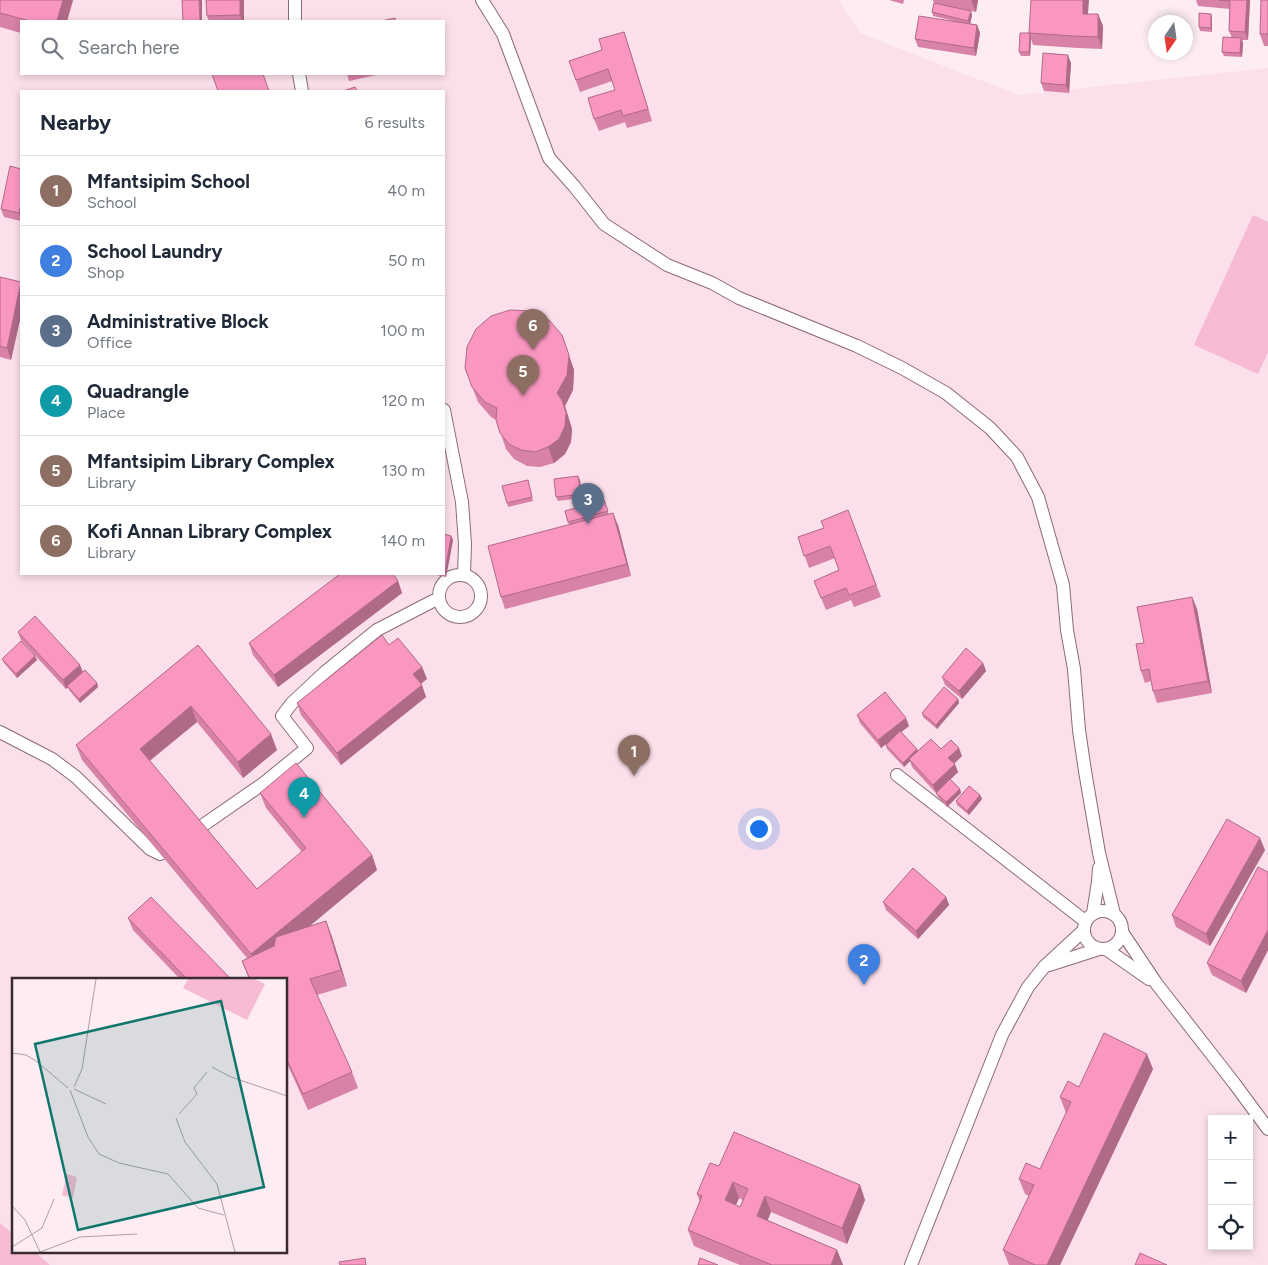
<!DOCTYPE html>
<meta charset="utf-8">
<style>
body{margin:0;font-family:Figtree,sans-serif;background:#f2f2f3;color:#1f2937}
.controls{position:absolute;right:15px;bottom:15px;display:grid;overflow:hidden;border-radius:0px;box-shadow:0 2px 8px #0003}
.controls button{width:45px;height:45px;display:grid;place-items:center;padding:0;border:0;border-bottom:1px solid #e0e1e3;background:#fff;color:#1f2937;font:25px sans-serif}
.compass{position:absolute;left:1148px;top:15px;width:45px;height:45px;border-radius:50%;background:#fff;box-shadow:0 2px 8px #0003;rotate:193deg}
.you{position:absolute;left:758px;top:828px;width:18px;height:18px;margin:-12px;border:4px solid #fff;border-radius:50%;background:#1a73e8;box-shadow:0 0 0 8px #1a73e833}
.badge{display:grid;place-items:center;width:32px;height:32px;border-radius:50%;background:#3f8490;color:#fff;font-size:16px;font-weight:700}
.pin{position:absolute;translate:-50% -41px;filter:drop-shadow(0 1px 2px #0008)}
.pin::after{content:'';position:absolute;top:26px;width:18px;height:15px;background:inherit;clip-path:polygon(0 0,100% 0,50% 100%)}
.list{margin:0;padding:0;list-style:none}
h2{display:flex;justify-content:space-between;align-items:center;height:65px;margin:0;padding:0 20px;font-size:21px}
h2 small{font-size:16px;font-weight:400;color:#747a83}
.list li{display:grid;grid-template-columns:32px 1fr auto;gap:15px;align-items:center;box-sizing:border-box;height:70px;padding:0 20px;border-top:1px solid #e0e1e3}
.list b{display:block;font-size:19px;white-space:nowrap}
.list p{margin:0;font-size:16px;white-space:nowrap;color:#747a83}
.list em{font-size:16px;font-style:normal;color:#747a83}
.icon{flex:none;width:28px;height:28px;fill:none;stroke:currentColor;stroke-width:2;stroke-linecap:round;stroke-linejoin:round}
.map{position:relative;flex:none;width:1268px;height:1265px;overflow:hidden}
.search{position:absolute;background:#fff;box-shadow:0 2px 8px #0003;left:20px;top:20px;width:425px;height:55px;display:flex;align-items:center;gap:12px;box-sizing:border-box;padding:0 18px;border-radius:0px;color:#747a83;font-size:19px}
.panel{position:absolute;background:#fff;box-shadow:0 2px 8px #0003;left:20px;top:90px;width:425px;height:485px;border-radius:0px}
.map>svg:first-child{display:block}
</style>
<div class="map">
<svg width="1268" height="1265" viewBox="0 0 1268 1265">
<rect width="100%" height="100%" fill="#fdedf3"/>
<!-- built -->
<path fill="#fbdfea" fill-rule="evenodd" d="M0,0H838L860,33L1018,95L1268,68V1265H0ZM21,21H444V74H21ZM21,91H444V574H21ZM14,979H286V1251H14ZM1212,1119H1249V1246H1212Z"/>
<!-- green -->
<g fill="#f6bbd2">
<polygon points="1253,215 1268,222 1268,352 1258,374 1194,345"/>
<polygon points="0,1223 14,1235 14,1251 34,1251 50,1265 0,1265"/>
</g>
<g fill="none" stroke-linecap="round" stroke-linejoin="round">
<!-- service casing -->
<g stroke="#8c6a77" stroke-width="14">
<g id="service">
<polyline points="295,0 295,21"/>
<polyline points="482,0 503,34 549,158 574,186 604,224 667,265 712,283 739,298 857,346 902,368 946,393 990,428 1017,457 1038,497 1063,585 1067,630 1074,669 1079,730 1085,771 1099,853 1114,914"/>
<polyline points="299,74 302,91"/>
<polyline points="444,410 462,502 465,544 464,574"/>
<circle cx="460" cy="596" r="21"/>
<polyline points="0,732 52,759 76,777 150,849 160,854"/>
<polyline points="897,775 1085,921"/>
<polyline points="199,828 264,783 307,748 282,716 292,703 324,673 377,630 433,601 439,600"/>
<circle cx="1103" cy="930" r="19"/>
<polyline points="1093,913 1098,882 1099,868"/>
<polyline points="1122,932 1156,983 1234,1083 1268,1129"/>
<polyline points="1106,949 1149,979"/>
<polyline points="1049,965 1099,949"/>
<polyline points="911,1265 1002,1035 1028,987 1044,967 1083,931"/>
</g>
</g>
<!-- service -->
<use href="#service" stroke="#fff" stroke-width="12"/>
</g>
<!-- wall -->
<g fill="#d782a6" fill-rule="evenodd">
<polygon points="0,0 73,0 67,21 21,21 21,33 0,27"/>
<polygon points="206,0 244,0 244,21 209,21 207,16"/>
<polygon points="889,0 904,0 903,4"/>
<polygon points="933,0 978,0 976,12 962,9 972,15 970,24 977,25 980,33 976,56 918,47 915,39 954,21 933,16 932,12 934,3"/>
<polygon points="1196,0 1250,0 1248,40 1242,40 1243,43 1242,57 1224,56 1222,52 1232,38 1229,31 1230,9 1198,6"/>
<polygon points="1268,0 1268,46 1264,46 1260,34"/>
<polygon points="1088,14 1098,14 1103,26 1102,49 1078,48 1033,45 1031,39 1030,56 1021,56 1019,52 1029,33"/>
<polygon points="1211,14 1212,18 1212,32 1200,31 1199,27"/>
<polygon points="624,32 652,121 627,128 625,122 599,131 594,119 615,90 612,81 580,92 569,61 602,50"/>
<polygon points="1071,63 1069,93 1044,91 1041,83"/>
<polygon points="347,74 381,74 349,81"/>
<polygon points="21,169 21,221 4,217 1,209"/>
<polygon points="0,277 21,282 21,315 11,360 0,357"/>
<polygon points="562,335 574,370 573,390 565,406 572,429 571,442 565,454 554,463 540,467 527,466 514,459 506,449 496,420 491,417 478,402 465,368"/>
<polygon points="528,480 533,501 508,507 507,503"/>
<polygon points="580,480 582,498 558,501 556,497"/>
<polygon points="604,500 609,515 618,525 631,576 505,609 501,597 569,525 565,511"/>
<polygon points="848,510 881,597 854,607 851,600 826,610 814,581 839,570 835,558 809,568 798,537 824,528"/>
<polygon points="444,534 451,536 453,540 446,577 436,575 435,574 444,574"/>
<polygon points="398,581 402,593 278,687 253,655 249,643"/>
<polygon points="1192,597 1197,609 1212,693 1157,703 1153,691 1151,681 1145,683 1141,671 1144,643"/>
<polygon points="18,632 80,665 83,672 97,683 98,687 80,703 69,690 68,687 66,689 21,640"/>
<polygon points="198,645 277,750 243,778 197,722 150,761 257,889 302,852 266,808 260,793 372,855 377,870 309,926 326,921 332,937 347,986 317,995 352,1072 358,1088 308,1110 286,1061 286,979 249,979 242,961 247,958 82,760 76,745"/>
<polygon points="389,645 422,667 427,679 421,684 426,697 341,765 301,715 297,703"/>
<polygon points="35,656 37,660 17,678 4,663 2,659"/>
<polygon points="983,663 986,671 962,699 945,685 942,677"/>
<polygon points="958,699 959,703 937,729 923,717 922,713"/>
<polygon points="857,715 909,726 901,732 917,749 918,751 941,749 962,756 954,764 958,772 950,780 960,789 961,793 947,807 938,797 936,793 942,787 936,793 912,767 910,761 904,767 887,749 886,745 889,742 881,748 860,723"/>
<polygon points="980,795 982,799 969,815 957,805 956,801"/>
<polygon points="1265,850 1210,946 1176,927 1172,915"/>
<polygon points="1268,872 1268,950 1246,993 1212,975 1207,963"/>
<polygon points="946,897 949,905 918,939 886,910 883,902"/>
<polygon points="128,918 231,979 180,979 133,930"/>
<polygon points="1153,1069 1060,1265 1009,1265 1003,1250 1029,1196 1025,1194 1019,1179 1040,1169 1066,1113 1060,1097 1079,1087"/>
<path d="M719,1166L860,1185L865,1200L847,1244L771,1212L767,1220L837,1250L843,1265H740L694,1246L688,1230L700,1202L697,1194ZM739,1198L743,1200L740,1207L736,1205Z"/>
</g>
<!-- shaded-wall -->
<g fill="#af6a87">
<polygon points="63,0 73,0 67,21 57,21"/>
<polygon points="199,0 202,0 202,21 200,21"/>
<polygon points="240,0 244,0 244,21 242,21 240,15"/>
<polygon points="971,0 978,0 976,12"/>
<polygon points="1083,0 1089,0 1087,26 1083,14"/>
<polygon points="1247,0 1250,0 1248,40 1245,32"/>
<polygon points="971,11 972,15 970,25 968,21"/>
<polygon points="1098,14 1103,26 1102,49 1098,37"/>
<polygon points="1211,14 1212,18 1212,32 1211,28"/>
<polygon points="977,25 980,33 976,56 974,48"/>
<polygon points="624,32 628,44 652,121 648,109"/>
<polygon points="1030,35 1031,39 1030,56 1029,52"/>
<polygon points="1241,38 1243,43 1242,57 1240,53"/>
<polygon points="1068,55 1071,63 1069,93 1066,85"/>
<polygon points="21,204 21,218 19,213"/>
<polygon points="21,283 21,315 11,360 7,348"/>
<polygon points="562,335 574,370 573,390 565,406 572,429 571,442 565,454 554,463 548,447 557,393"/>
<polygon points="578,476 580,480 582,498 581,494"/>
<polygon points="613,513 618,525 631,576 627,564"/>
<polygon points="451,536 453,540 446,577 445,573"/>
<polygon points="398,581 402,593 278,687 274,675"/>
<polygon points="1192,597 1197,609 1212,693 1208,681"/>
<polygon points="35,656 37,660 17,678 16,674"/>
<polygon points="983,663 986,671 962,699 959,691"/>
<polygon points="80,665 83,673 66,689 63,680"/>
<polygon points="422,667 427,679 417,686 413,674"/>
<polygon points="97,683 98,687 80,703 79,699"/>
<polygon points="422,685 426,697 341,765 337,753"/>
<polygon points="958,699 959,703 937,729 936,725"/>
<polygon points="191,706 197,722 145,764 140,749"/>
<polygon points="906,718 909,726 881,748 878,740"/>
<polygon points="271,734 277,750 243,778 238,762"/>
<polygon points="959,748 962,756 951,766 948,758"/>
<polygon points="917,749 919,753 909,759 910,761 904,767 903,763"/>
<polygon points="955,764 958,772 936,793 933,785"/>
<polygon points="960,789 961,793 947,807 946,802"/>
<polygon points="980,795 982,799 969,815 967,811"/>
<polygon points="1260,838 1265,850 1210,946 1206,934"/>
<polygon points="372,855 377,870 257,970 251,954"/>
<polygon points="946,897 949,905 918,939 916,931"/>
<polygon points="326,921 332,937 347,986 341,970"/>
<polygon points="1268,930 1268,950 1246,993 1241,981"/>
<polygon points="1147,1054 1153,1069 1060,1265 1047,1265"/>
<polygon points="733,1182 739,1198 731,1216 725,1200"/>
<polygon points="860,1185 865,1200 847,1244 842,1228"/>
<polygon points="765,1196 771,1212 763,1232 757,1216"/>
<polygon points="837,1250 843,1265 831,1265"/>
</g>
<!-- building -->
<g fill="#fa97c1" stroke="#af6a87" fill-rule="evenodd">
<polygon points="0,0 63,0 57,21 30,21 0,13"/>
<polygon points="182,0 199,0 200,21 183,21"/>
<polygon points="206,0 240,0 240,15 207,16"/>
<polygon points="1031,0 1083,0 1083,14 1098,14 1098,37 1073,36 1029,33"/>
<polygon points="1219,0 1247,0 1245,32 1229,31 1230,1"/>
<polygon points="1261,0 1268,0 1268,34 1260,34"/>
<polygon points="934,3 971,11 968,21 932,12"/>
<polygon points="1199,13 1211,14 1211,28 1199,27"/>
<polygon points="919,16 977,25 974,48 915,39"/>
<polygon points="395,18 396,21 381,21"/>
<polygon points="624,32 648,109 623,116 621,110 594,119 588,98 615,90 608,69 576,80 569,61 602,50 599,39"/>
<polygon points="1020,33 1029,33 1030,35 1029,52 1019,52"/>
<polygon points="1223,37 1241,38 1240,53 1222,52"/>
<polygon points="1043,53 1068,55 1066,85 1041,83"/>
<polygon points="212,74 263,74 269,91 218,91"/>
<polygon points="355,87 357,91 343,91"/>
<polygon points="10,166 21,169 21,204 19,213 1,209"/>
<polygon points="0,277 21,282 7,348 0,346"/>
<polygon points="510,310 531,311 549,320 562,335 569,355 567,375 557,393 562,400 566,413 565,426 559,439 548,447 535,452 521,450 509,444 500,433 496,420 497,408 485,402 472,387 465,368 467,347 476,329 491,316"/>
<polygon points="578,476 581,494 556,497 554,479"/>
<polygon points="528,480 532,497 507,503 502,486"/>
<polygon points="604,500 608,511 568,522 565,511"/>
<polygon points="848,510 876,585 849,595 846,588 821,598 814,581 839,570 830,546 804,556 798,537 824,528 821,521"/>
<polygon points="613,513 627,564 501,597 488,546"/>
<polygon points="444,534 451,536 445,573 444,573"/>
<polygon points="340,574 393,574 398,581 274,675 249,643"/>
<polygon points="1192,597 1208,681 1153,691 1149,669 1141,671 1136,644 1144,643 1137,607"/>
<polygon points="35,616 80,665 63,680 18,632"/>
<polygon points="382,635 389,645 398,638 422,667 413,674 422,685 337,753 297,703"/>
<polygon points="21,641 35,656 16,674 2,659"/>
<polygon points="198,645 271,734 238,762 191,706 140,749 257,889 306,848 260,793 296,763 372,855 251,954 76,745"/>
<polygon points="966,648 983,663 959,691 942,677"/>
<polygon points="85,670 97,683 79,699 67,686"/>
<polygon points="944,687 958,699 936,725 922,713"/>
<polygon points="885,692 906,718 878,740 857,715"/>
<polygon points="900,731 917,749 903,763 886,745"/>
<polygon points="931,739 941,749 951,740 959,748 948,758 955,764 933,785 909,759"/>
<polygon points="950,779 960,789 946,802 936,793"/>
<polygon points="969,786 980,795 967,811 956,801"/>
<polygon points="1227,819 1260,838 1206,934 1172,915"/>
<polygon points="1258,867 1268,872 1268,930 1241,981 1207,963"/>
<polygon points="913,868 946,897 916,931 883,902"/>
<polygon points="151,897 231,979 187,979 128,918"/>
<polygon points="326,921 341,970 310,979 352,1072 303,1094 286,1058 286,979 250,979 242,961 274,946 276,937"/>
<polygon points="1104,1033 1147,1054 1047,1265 1035,1265 1003,1250 1034,1185 1019,1179 1026,1163 1040,1169 1071,1102 1060,1097 1068,1081 1079,1087"/>
<path d="M734,1132L860,1185L842,1228L765,1196L757,1216L837,1250L831,1265H772L688,1230L702,1196L697,1194L710,1163L719,1166ZM733,1182L748,1189L740,1207L725,1200Z"/>
<polygon points="1140,1253 1167,1265 1135,1265"/>
<polygon points="365,1258 366,1265 340,1265 339,1262"/>
<polygon points="700,1258 718,1265 698,1265"/>
</g>
<!-- overview -->
<g transform="translate(12 978)">
<rect width="275" height="275" fill="#fdedf3"/>
<path d="M176,1H243L253,6L235,42L171,10ZM55,196L65,199L61,220L50,217Z" fill="#f6bbd2"/>
<path fill="none" stroke="#af9fa5" stroke-width="1" d="M0,75L14,77L24,83L56,110M200,89L219,99L275,118M62,109L70,91L84,1M62,111L94,126M58,112L76,159L87,176L107,185L156,196L186,230L212,237M167,136L185,116L182,110L195,94M164,140L173,164L205,206L223,274M0,228L13,242L28,274M0,269L30,250L42,221M28,274L68,259L125,256"/>
<path fill="#0f766e" fill-opacity="0.15" stroke="#0f766e" stroke-width="2.5" d="M209,23L252,209L66,252L23,66Z"/>
<rect width="275" height="275" fill="none" stroke="#392b31" stroke-width="2.5"/>
</g>
</svg>
<div class="controls">
<button>+</button>
<button>−</button>
<button><svg class="icon" aria-label="locate" viewBox="0 0 24 24"><circle cx="12" cy="12" r="6"/><path d="M12 2v4M12 18v4M2 12h4M18 12h4"/></svg></button>
</div>
<svg class="compass" viewBox="-18 -18 36 36"><path d="M0-13l5 13h-10z" fill="#e53935"/><path d="M0 13l5-13h-10z" fill="#747a83"/></svg>
<div class="you"></div>
<div class="pin badge" style="left:634px;top:776px;background:#8d6e63">1</div>
<div class="pin badge" style="left:864px;top:985px;background:#3f7fe0">2</div>
<div class="pin badge" style="left:588px;top:524px;background:#5c6f8a">3</div>
<div class="pin badge" style="left:304px;top:818px;background:#0f9aa8">4</div>
<div class="pin badge" style="left:523px;top:396px;background:#8d6e63">5</div>
<div class="pin badge" style="left:533px;top:350px;background:#8d6e63">6</div>
<div class="search"><svg class="icon" aria-label="search" viewBox="0 0 24 24"><circle cx="10" cy="10" r="6"/><path d="M15 15l6 6"/></svg>Search here</div>
<section class="panel">
<h2>Nearby<small>6 results</small></h2>
<ul class="list">
<li><span class="badge" style="background:#8d6e63">1</span><div><b>Mfantsipim School</b><p>School</p></div><em>40 m</em></li>
<li><span class="badge" style="background:#3f7fe0">2</span><div><b>School Laundry</b><p>Shop</p></div><em>50 m</em></li>
<li><span class="badge" style="background:#5c6f8a">3</span><div><b>Administrative Block</b><p>Office</p></div><em>100 m</em></li>
<li><span class="badge" style="background:#0f9aa8">4</span><div><b>Quadrangle</b><p>Place</p></div><em>120 m</em></li>
<li><span class="badge" style="background:#8d6e63">5</span><div><b>Mfantsipim Library Complex</b><p>Library</p></div><em>130 m</em></li>
<li><span class="badge" style="background:#8d6e63">6</span><div><b>Kofi Annan Library Complex</b><p>Library</p></div><em>140 m</em></li>
</ul>
</section>
</div>
